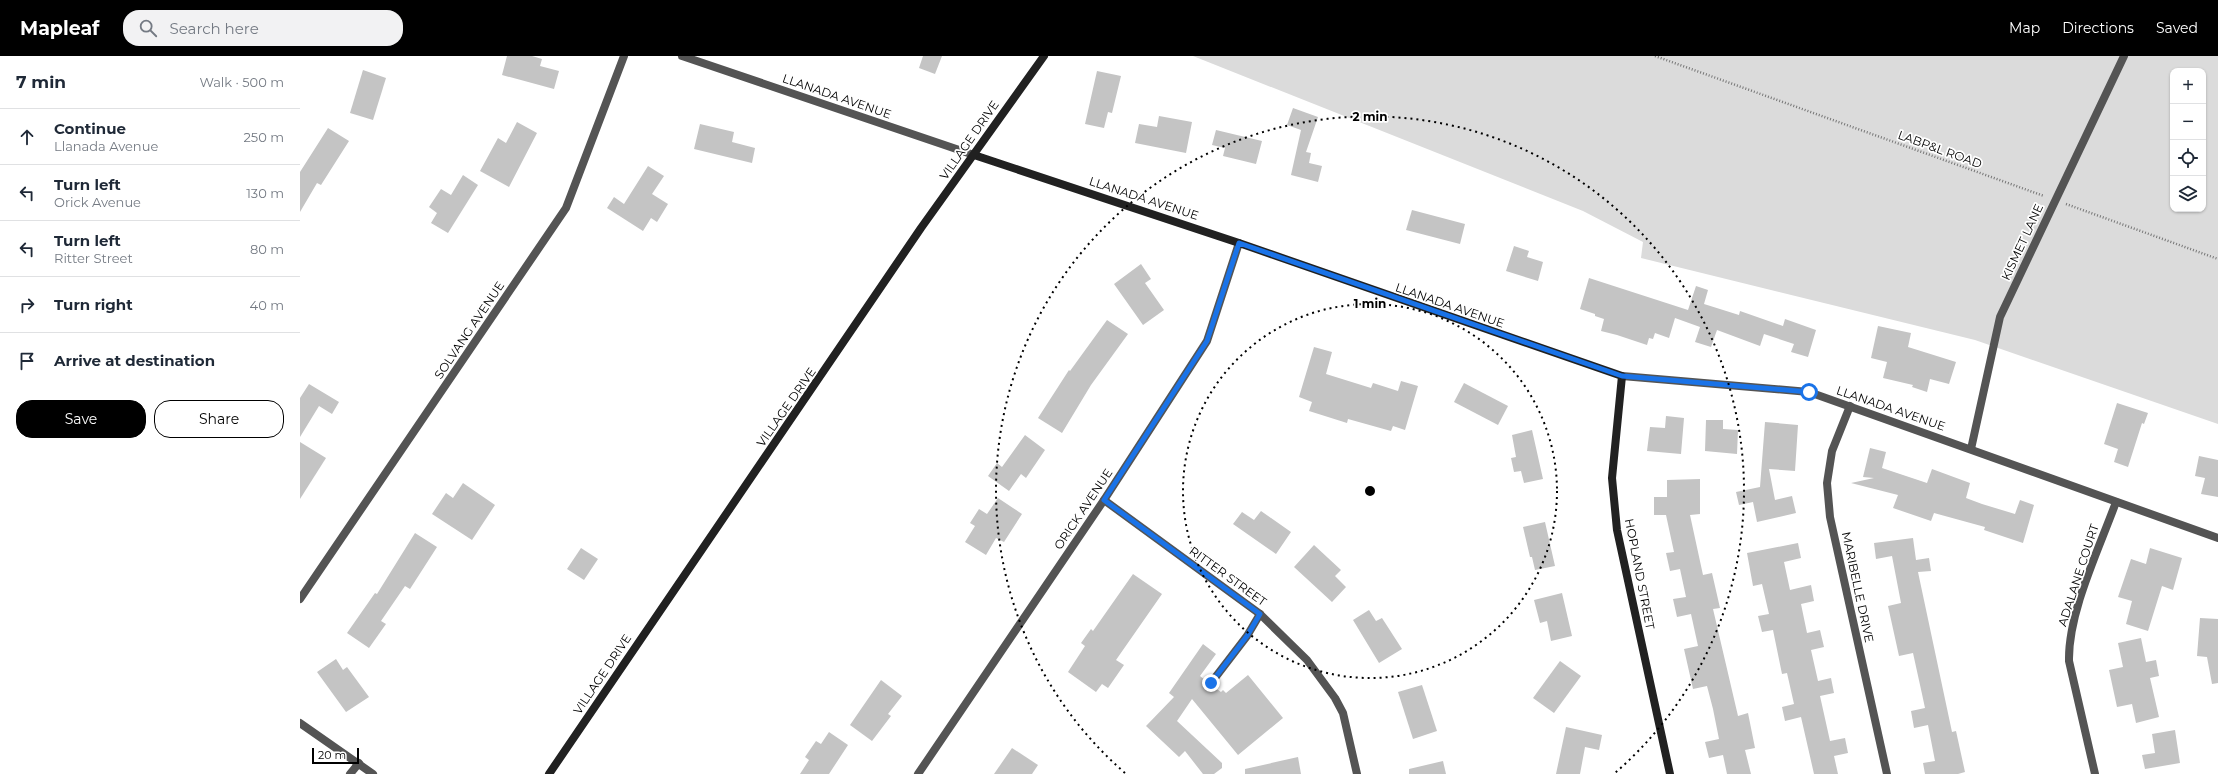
<!DOCTYPE html>
<meta charset="utf-8">
<style>
body{margin:0;font-family:Montserrat,sans-serif;background:#f2f2f3;color:#1f2937}
.controls{position:absolute;right:12px;top:12px;display:grid;overflow:hidden;border-radius:8px;box-shadow:0 1px 3px #0004}
.controls button{width:36px;height:36px;display:grid;place-items:center;padding:0;border:0;border-bottom:1px solid #e0e1e3;background:#fff;color:#1f2937;font:20px sans-serif}
.scale{position:absolute;left:12px;bottom:10px;width:47px;box-sizing:border-box;padding-left:4px;border:2px solid #000;border-top:0;font-size:11px;line-height:14px;white-space:nowrap;color:#000;-webkit-text-stroke:3px #fff;paint-order:stroke}
.stop{position:absolute;width:12px;height:12px;margin:-9px;border:3px solid #1a73e8;border-radius:50%;background:#fff}
.stop.end{background:#1a73e8;border-color:#fff;box-shadow:0 1px 4px #0008}
.list{margin:0;padding:0;list-style:none}
h2{display:flex;justify-content:space-between;align-items:center;height:52px;margin:0;padding:0 16px;font-size:17px}
h2 small{font-size:13px;font-weight:400;color:#747a83}
.list li{display:grid;grid-template-columns:26px 1fr auto;gap:12px;align-items:center;box-sizing:border-box;height:56px;padding:0 16px;border-top:1px solid #e0e1e3}
.list b{display:block;font-size:15px;white-space:nowrap}
.list p{margin:0;font-size:13px;white-space:nowrap;color:#747a83}
.list em{font-size:13px;font-style:normal;color:#747a83}
.actions{display:flex;gap:8px;padding:12px 16px}
.actions a{flex:1;padding:9px 0;border:1px solid #000;border-radius:16px;text-align:center;font-size:14px;color:#000}
.actions .main{background:#000;color:#fff}
.icon{flex:none;width:22px;height:22px;fill:none;stroke:currentColor;stroke-width:2;stroke-linecap:round;stroke-linejoin:round}
.map{position:relative;flex:none;width:1918px;height:718px;overflow:hidden}
header{display:flex;align-items:center;gap:24px;box-sizing:border-box;height:56px;padding:0 20px;background:#000;color:#fff}
header strong{font-size:19px}
nav{display:flex;gap:22px;margin-inline-start:auto;font-size:14px}
.search{width:280px;height:36px;background:#f2f2f3;display:flex;align-items:center;gap:10px;box-sizing:border-box;padding:0 14px;border-radius:16px;color:#747a83;font-size:15px}
main{display:flex}
aside{flex:1;background:#fff}
.map>svg:first-child{display:block}
</style>
<header>
<strong>Mapleaf</strong>
<div class="search"><svg class="icon" aria-label="search" viewBox="0 0 24 24"><circle cx="10" cy="10" r="6"/><path d="M15 15l6 6"/></svg>Search here</div>
<nav><a>Map</a><a>Directions</a><a>Saved</a></nav>
</header>
<main>
<aside>
<h2>7 min<small>Walk · 500 m</small></h2>
<ul class="list">
<li><svg class="icon" aria-label="ahead" viewBox="0 0 24 24"><path d="M12 20V5M6 11l6-6 6 6"/></svg><div><b>Continue</b><p>Llanada Avenue</p></div><em>250 m</em></li>
<li><svg class="icon" aria-label="left" viewBox="0 0 24 24"><path d="M17 20v-9H6M10 6l-5 5 5 5"/></svg><div><b>Turn left</b><p>Orick Avenue</p></div><em>130 m</em></li>
<li><svg class="icon" aria-label="left" viewBox="0 0 24 24"><path d="M17 20v-9H6M10 6l-5 5 5 5"/></svg><div><b>Turn left</b><p>Ritter Street</p></div><em>80 m</em></li>
<li><svg class="icon" aria-label="right" viewBox="0 0 24 24"><path d="M7 20v-9h11M14 6l5 5-5 5"/></svg><div><b>Turn right</b></div><em>40 m</em></li>
<li><svg class="icon" aria-label="arrive" viewBox="0 0 24 24"><path d="M6 21V4h12l-3 4 3 4H6"/></svg><div><b>Arrive at destination</b></div></li>
</ul>
<div class="actions"><a class="main">Save</a><a>Share</a></div>
</aside>
<div class="map">
<svg width="1918" height="718" viewBox="0 0 1918 718">
<rect width="100%" height="100%" fill="#fff"/>
<!-- green -->
<path fill="#dbdbdb" fill-rule="evenodd" d="M893,0H1918V368L1675,284L1341,202L1343,186L1283,155ZM1873,15H1903V153H1873Z"/>
<!-- building -->
<g fill="#c4c4c4">
<polygon points="207,0 232,0 242,3 240,10 259,15 254,33 202,19"/>
<polygon points="623,0 642,0 635,18 619,12"/>
<polygon points="63,14 86,22 73,64 50,57"/>
<polygon points="797,15 821,20 812,57 808,56 804,72 785,68"/>
<polygon points="993,52 1018,61 1006,96 1011,97 1009,107 1022,110 1018,126 991,119 1001,74 987,69"/>
<polygon points="859,60 892,66 886,97 835,87 839,68 857,71"/>
<polygon points="217,66 237,77 209,131 180,115 198,82 206,87"/>
<polygon points="400,68 434,76 432,86 455,92 452,107 394,93"/>
<polygon points="28,72 49,85 21,129 17,127 0,156 0,116"/>
<polygon points="916,74 962,85 956,108 923,100 925,92 912,89"/>
<polygon points="348,110 364,120 352,138 368,148 357,166 351,162 343,175 307,152 314,141 324,148"/>
<polygon points="163,119 178,129 148,177 131,167 137,157 129,151 141,133 151,139"/>
<polygon points="1112,154 1165,168 1160,188 1106,174"/>
<polygon points="1214,190 1229,195 1227,201 1243,206 1238,225 1206,215"/>
<polygon points="841,208 851,223 845,227 864,254 843,269 814,228"/>
<polygon points="1289,222 1388,254 1396,230 1408,234 1404,248 1439,259 1440,255 1483,270 1485,263 1516,274 1508,301 1491,296 1494,288 1464,278 1460,290 1417,274 1411,291 1395,286 1400,271 1375,262 1369,282 1355,277 1353,283 1349,282 1347,289 1317,279 1301,275 1304,263 1295,260 1295,258 1280,253"/>
<polygon points="807,264 828,278 791,329 762,377 738,362 769,314 770,315"/>
<polygon points="1578,270 1611,277 1608,291 1656,306 1649,328 1630,323 1627,336 1612,331 1613,329 1583,322 1587,306 1571,302"/>
<polygon points="1014,291 1032,296 1026,318 1071,332 1073,327 1098,335 1101,325 1118,330 1105,374 1093,370 1091,375 1048,363 1047,367 1009,355 1012,346 999,341"/>
<polygon points="1164,327 1208,350 1198,369 1154,346"/>
<polygon points="9,328 39,346 32,358 19,350 0,381 0,342"/>
<polygon points="1817,347 1848,357 1844,368 1842,367 1828,411 1814,406 1818,393 1804,388"/>
<polygon points="1366,360 1384,362 1381,398 1347,395 1350,371 1365,372"/>
<polygon points="1406,364 1423,364 1423,373 1438,374 1437,398 1405,395"/>
<polygon points="1465,366 1498,369 1495,415 1469,413 1475,444 1492,440 1496,457 1457,466 1453,446 1439,449 1436,436 1460,431"/>
<polygon points="1232,374 1243,423 1224,427 1221,415 1214,416 1211,402 1216,401 1212,379"/>
<polygon points="725,379 745,394 726,422 721,418 709,435 688,420 697,407 702,411"/>
<polygon points="0,386 26,402 0,443"/>
<polygon points="1570,392 1586,396 1582,412 1627,427 1632,413 1670,427 1666,442 1682,448 1715,458 1720,444 1734,449 1723,487 1684,474 1685,471 1634,457 1631,465 1593,452 1598,439 1551,427 1574,422 1563,421"/>
<polygon points="1899,400 1918,404 1918,441 1901,438 1905,422 1895,420"/>
<polygon points="1400,423 1400,458 1390,459 1403,519 1412,517 1420,552 1413,553 1438,660 1448,657 1455,692 1445,694 1451,718 1427,718 1423,699 1409,702 1405,686 1419,683 1413,653 1407,630 1393,633 1384,593 1398,590 1391,558 1377,561 1373,543 1386,541 1380,513 1370,515 1366,497 1374,496 1366,459 1354,459 1354,441 1367,441 1367,424"/>
<polygon points="163,427 195,449 172,484 132,458 146,437 153,442"/>
<polygon points="698,442 722,458 704,486 696,482 686,499 665,486 675,470 670,467 679,453 687,458"/>
<polygon points="961,455 991,476 976,498 933,468 942,456 954,464"/>
<polygon points="1245,466 1255,510 1235,514 1232,501 1230,501 1223,471"/>
<polygon points="115,477 137,491 110,533 105,530 81,565 86,568 69,592 47,577 75,537 77,538"/>
<polygon points="1613,482 1616,504 1629,502 1631,515 1618,516 1652,676 1656,675 1665,716 1658,718 1625,718 1623,707 1635,705 1628,669 1614,672 1611,655 1625,652 1622,638 1613,597 1599,600 1588,550 1601,547 1592,500 1576,503 1574,487"/>
<polygon points="1498,487 1501,502 1484,506 1490,534 1511,529 1514,545 1501,548 1507,577 1520,574 1524,591 1511,594 1518,625 1531,622 1534,637 1520,640 1530,685 1545,682 1548,697 1534,700 1538,718 1514,718 1501,661 1485,665 1482,651 1494,648 1487,617 1482,618 1473,574 1462,576 1458,560 1469,558 1462,528 1453,530 1447,497"/>
<polygon points="1014,489 1041,514 1035,520 1046,531 1032,546 994,511"/>
<polygon points="281,492 298,503 284,524 267,513"/>
<polygon points="1850,492 1882,502 1873,534 1862,530 1848,575 1826,568 1832,545 1818,541 1831,503 1846,508"/>
<polygon points="833,518 862,538 816,604 824,609 808,632 802,628 796,636 768,616 785,590 781,587 791,573 793,575"/>
<polygon points="1262,537 1272,580 1251,585 1247,565 1240,567 1234,544"/>
<polygon points="1069,554 1076,565 1082,562 1102,593 1079,607 1053,564"/>
<polygon points="1900,562 1918,563 1918,627 1912,628 1907,601 1897,600"/>
<polygon points="1841,582 1846,606 1856,604 1859,620 1850,622 1859,661 1836,667 1832,648 1817,651 1809,614 1823,611 1818,587"/>
<polygon points="903,588 916,598 900,620 906,625 907,631 914,631 921,636 923,634 926,637 948,619 983,662 938,699 892,643 877,665 922,707 922,712 914,718 903,718 885,695 879,701 846,670 874,641 869,637"/>
<polygon points="36,603 43,614 47,611 69,641 46,656 17,616"/>
<polygon points="1260,605 1281,620 1254,657 1233,642"/>
<polygon points="581,624 602,640 588,658 591,660 572,685 550,669"/>
<polygon points="1122,629 1137,675 1113,683 1098,636"/>
<polygon points="1266,671 1302,679 1299,694 1285,691 1280,718 1256,718"/>
<polygon points="1875,674 1880,707 1845,713 1842,699 1855,697 1852,678"/>
<polygon points="529,676 548,689 529,718 500,718 509,704 505,701 516,685 521,688"/>
<polygon points="712,692 738,709 732,718 694,718"/>
<polygon points="998,701 1001,718 945,718 945,713"/>
<polygon points="1143,705 1146,718 1109,718 1109,713"/>
</g>
<g fill="none" stroke-linecap="round" stroke-linejoin="round">
<!-- path -->
<g stroke="#767676" stroke-width="2.5" stroke-dasharray="1 2" stroke-linecap="butt">
<polyline points="1355,0 1744,140"/>
<polyline points="1766,148 1918,203"/>
</g>
<!-- lane -->
<g stroke="#545454" stroke-width="8">
<polyline points="911,627 947,580 960,558"/>
<polyline points="50,718 59,707"/>
</g>
<!-- street -->
<g stroke="#545454" stroke-width="8">
<polyline points="382,0 674,99"/>
<polyline points="1322,320 1509,336 1918,482"/>
<polyline points="1550,350 1532,395 1527,427 1530,461 1587,718"/>
<polyline points="1671,393 1700,261 1824,0"/>
<polyline points="804,444 960,558 1007,604 1035,642 1043,657 1057,718"/>
<polyline points="0,543 266,152 324,0"/>
<polyline points="0,667 73,718"/>
<polyline points="618,718 804,444 907,285 939,187"/>
<path d="M1795,718L1769,605C1768,556 1799,493 1816,446"/>
</g>
<!-- secondary -->
<g stroke="#212121" stroke-width="8">
<polyline points="674,99 939,187 1322,320 1312,422 1317,474 1370,718"/>
<polyline points="249,718 621,172 744,0"/>
</g>
</g>
<g fill="none" stroke-linecap="round" stroke-linejoin="round">
<!-- route -->
<polyline stroke="#1a73e8" stroke-width="5" points="911,627 947,580 960,558 804,444 907,285 939,187 1322,320 1509,336"/>
</g>
<!-- distance rings -->
<g fill="none" stroke="#000" stroke-width="2" stroke-dasharray="2 4">
<circle cx="1070" cy="435" r="187"/>
<path d="M825 717A374 374 0 1 1 1315 717"/>
</g>
<g text-anchor="middle" dominant-baseline="central" stroke-width="3.5" stroke-linejoin="round" paint-order="stroke">
<!-- street labels -->
<g font-size="12" fill="#000" stroke="#fff">
<text transform="translate(537 40) rotate(19)">LLANADA AVENUE</text>
<text transform="translate(669 84) rotate(-55)">VILLAGE DRIVE</text>
<text transform="translate(1640 93) rotate(20)">LABP&amp;L ROAD</text>
<text transform="translate(844 142) rotate(18)">LLANADA AVENUE</text>
<text transform="translate(1722 186) rotate(-65)">KISMET LANE</text>
<text transform="translate(1150 249) rotate(19)">LLANADA AVENUE</text>
<text transform="translate(169 274) rotate(-56)">SOLVANG AVENUE</text>
<text transform="translate(486 351) rotate(-55)">VILLAGE DRIVE</text>
<text transform="translate(1591 352) rotate(19)">LLANADA AVENUE</text>
<text transform="translate(783 453) rotate(-56)">ORICK AVENUE</text>
<text transform="translate(1340 518) rotate(79)">HOPLAND STREET</text>
<text transform="translate(1778 519) rotate(-72)">ADALANE COURT</text>
<text transform="translate(928 520) rotate(36)">RITTER STREET</text>
<text transform="translate(1558 531) rotate(78)">MARIBELLE DRIVE</text>
<text transform="translate(302 618) rotate(-56)">VILLAGE DRIVE</text>
</g>
</g>
<circle cx="1070" cy="435" r="6" fill="#000" stroke="#fff" stroke-width="2"/>
<g font-size="12" text-anchor="middle" font-weight="bold" fill="#000" stroke="#fff" stroke-width="3.5" stroke-linejoin="round" paint-order="stroke">
<text x="1070" y="65">2 min</text>
<text x="1070" y="252">1 min</text>
</g>
</svg>
<div class="controls">
<button>+</button>
<button>−</button>
<button><svg class="icon" aria-label="locate" viewBox="0 0 24 24"><circle cx="12" cy="12" r="6"/><path d="M12 2v4M12 18v4M2 12h4M18 12h4"/></svg></button>
<button><svg class="icon" aria-label="layers" viewBox="0 0 24 24"><path d="M12 4l9 5-9 5-9-5zM3 14l9 5 9-5"/></svg></button>
</div>
<div class="scale">20 m</div>
<div class="stop" style="left:1509px;top:336px"></div>
<div class="stop end" style="left:911px;top:627px"></div>
</div>
</main>
